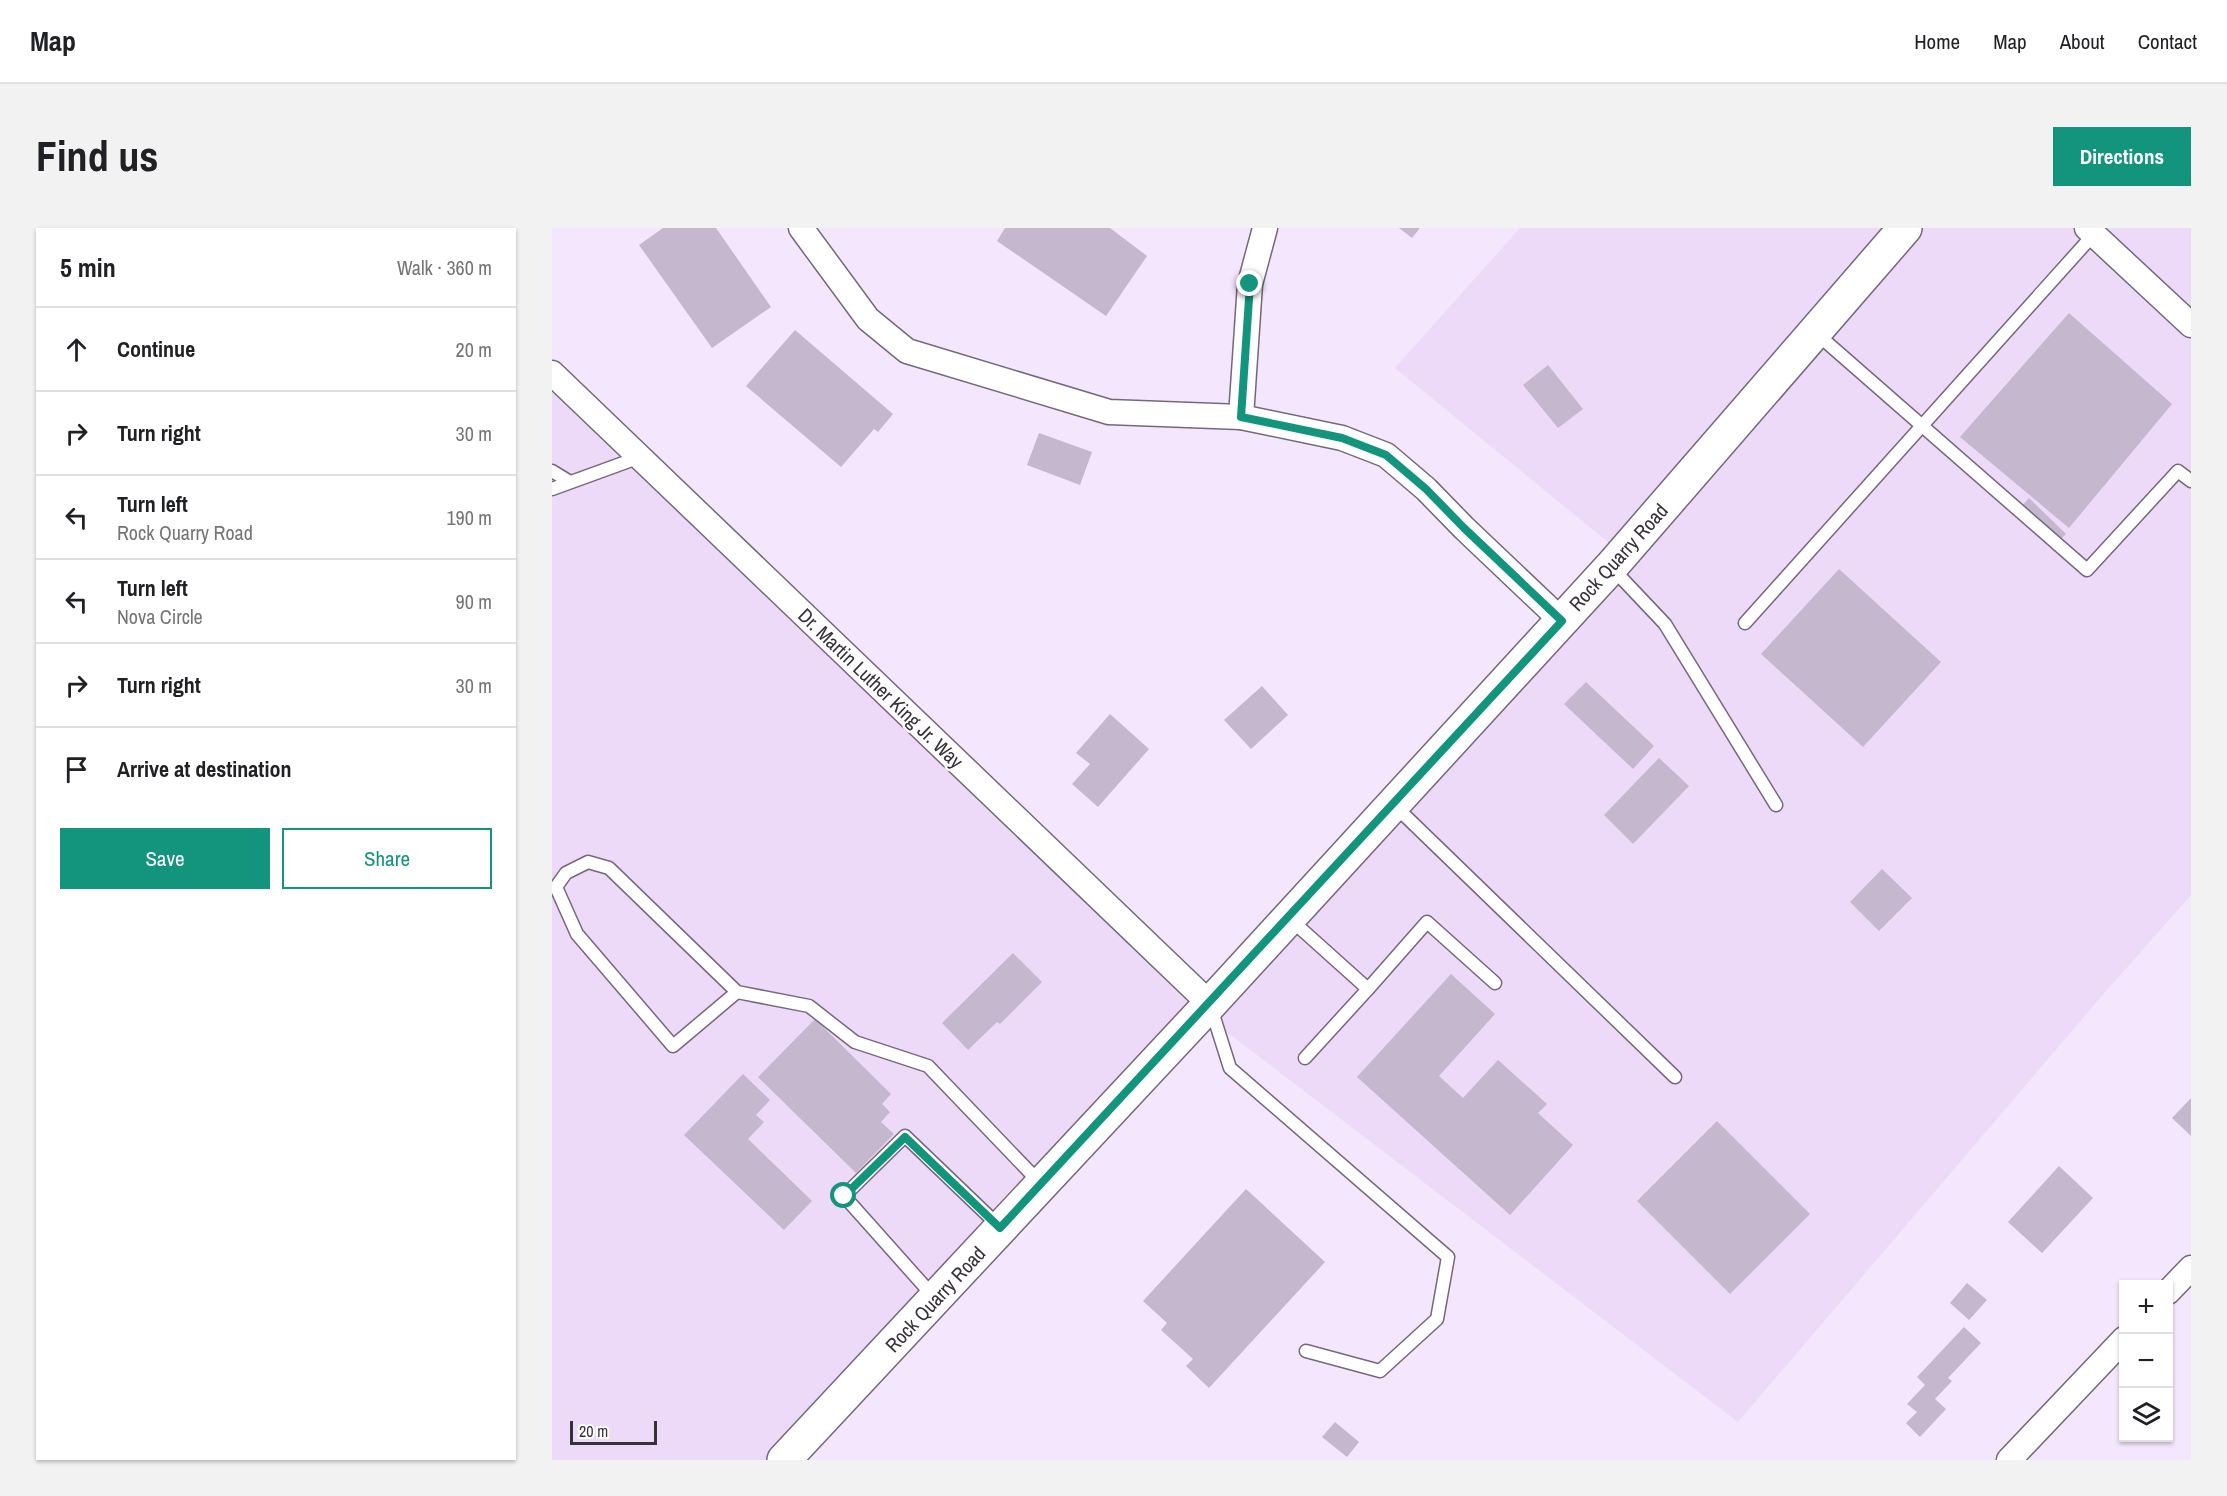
<!DOCTYPE html>
<meta charset="utf-8">
<style>
body{margin:0;font-family:"Archivo Narrow",sans-serif;background:#f2f2f2;color:#202124}
.controls{position:absolute;right:18px;bottom:18px;display:grid;overflow:hidden;border-radius:0px;box-shadow:0 2px 4px #0004}
.controls button{width:54px;height:54px;display:grid;place-items:center;padding:0;border:0;border-bottom:2px solid #e0e0e0;background:#fff;color:#202124;font:30px sans-serif}
.scale{position:absolute;left:18px;bottom:15px;width:87px;box-sizing:border-box;padding-left:6px;border:3px solid #37313a;border-top:0;font-size:16px;line-height:21px;white-space:nowrap;color:#37313a;-webkit-text-stroke:4px #fff;paint-order:stroke}
.stop{position:absolute;width:18px;height:18px;margin:-14px;border:4px solid #12947d;border-radius:50%;background:#fff}
.stop.end{background:#12947d;border-color:#fff;box-shadow:0 2px 6px #0008}
.list{margin:0;padding:0;list-style:none}
h2{display:flex;justify-content:space-between;align-items:center;height:78px;margin:0;padding:0 24px;font-size:26px}
h2 small{font-size:20px;font-weight:400;color:#757577}
.list li{display:grid;grid-template-columns:39px 1fr auto;gap:18px;align-items:center;box-sizing:border-box;height:84px;padding:0 24px;border-top:2px solid #e0e0e0}
.list b{display:block;font-size:22px;white-space:nowrap}
.list p{margin:0;font-size:20px;white-space:nowrap;color:#757577}
.list em{font-size:20px;font-style:normal;color:#757577}
.actions{display:flex;gap:12px;padding:18px 24px}
.actions a{flex:1;padding:14px 0;border:2px solid #12947d;border-radius:0px;text-align:center;font-size:21px;color:#12947d}
.actions .main{background:#12947d;color:#fff}
.icon{flex:none;width:33px;height:33px;fill:none;stroke:currentColor;stroke-width:2;stroke-linecap:round;stroke-linejoin:round}
.map{position:relative;flex:none;width:1639px;height:1232px;overflow:hidden;border-radius:0px}
header{display:flex;align-items:center;gap:36px;box-sizing:border-box;height:84px;padding:0 30px;background:#fff;border-bottom:2px solid #e0e0e0}
header strong{font-size:28px}
nav{display:flex;gap:33px;margin-inline-start:auto;font-size:21px}
.intro{display:flex;align-items:center;justify-content:space-between;box-sizing:border-box;height:144px;padding:0 36px}
h1{margin:0;font-size:42px}
.button{padding:15px 27px;border-radius:0px;background:#12947d;color:#fff;font-size:21px;font-weight:700}
main{display:flex;gap:36px;padding:0 36px}
aside{flex:1;background:#fff;border-radius:0px;box-shadow:0 2px 4px #0004}
.map>svg:first-child{display:block}
</style>
<header>
<strong>Map</strong>
<nav><a>Home</a><a>Map</a><a>About</a><a>Contact</a></nav>
</header>
<div class="intro"><h1>Find us</h1><a class="button">Directions</a></div>
<main>
<aside>
<h2>5 min<small>Walk · 360 m</small></h2>
<ul class="list">
<li><svg class="icon" aria-label="ahead" viewBox="0 0 24 24"><path d="M12 20V5M6 11l6-6 6 6"/></svg><div><b>Continue</b></div><em>20 m</em></li>
<li><svg class="icon" aria-label="right" viewBox="0 0 24 24"><path d="M7 20v-9h11M14 6l5 5-5 5"/></svg><div><b>Turn right</b></div><em>30 m</em></li>
<li><svg class="icon" aria-label="left" viewBox="0 0 24 24"><path d="M17 20v-9H6M10 6l-5 5 5 5"/></svg><div><b>Turn left</b><p>Rock Quarry Road</p></div><em>190 m</em></li>
<li><svg class="icon" aria-label="left" viewBox="0 0 24 24"><path d="M17 20v-9H6M10 6l-5 5 5 5"/></svg><div><b>Turn left</b><p>Nova Circle</p></div><em>90 m</em></li>
<li><svg class="icon" aria-label="right" viewBox="0 0 24 24"><path d="M7 20v-9h11M14 6l5 5-5 5"/></svg><div><b>Turn right</b></div><em>30 m</em></li>
<li><svg class="icon" aria-label="arrive" viewBox="0 0 24 24"><path d="M6 21V4h12l-3 4 3 4H6"/></svg><div><b>Arrive at destination</b></div></li>
</ul>
<div class="actions"><a class="main">Save</a><a>Share</a></div>
</aside>
<div class="map">
<svg width="1639" height="1232" viewBox="0 0 1639 1232">
<rect width="100%" height="100%" fill="#f4e6fd"/>
<!-- built -->
<polygon fill="#ecdaf8" points="968,0 1639,0 1639,667 1555,762 1186,1194 651,786 239,1232 0,1232 0,164 650,785 1073,328 843,140"/>
<!-- building -->
<g fill="#c5b7cd">
<polygon points="111,0 164,0 219,79 160,120 87,17"/>
<polygon points="453,0 558,0 595,28 554,88 445,13"/>
<polygon points="847,0 868,0 860,10"/>
<polygon points="1517,85 1620,176 1517,300 1408,209"/>
<polygon points="243,102 341,186 326,204 322,201 289,239 194,158"/>
<polygon points="996,137 1031,181 1006,200 971,157"/>
<polygon points="487,205 540,224 528,257 475,237"/>
<polygon points="1477,270 1514,306 1506,314 1469,279"/>
<polygon points="1287,341 1389,434 1311,519 1209,426"/>
<polygon points="1034,454 1102,518 1081,541 1012,476"/>
<polygon points="710,458 736,487 699,521 672,492"/>
<polygon points="558,486 597,521 546,579 520,556 538,536 524,525"/>
<polygon points="1107,530 1137,558 1081,616 1052,587"/>
<polygon points="1330,641 1360,670 1327,703 1298,674"/>
<polygon points="461,725 490,754 448,796 445,794 416,822 390,795"/>
<polygon points="899,746 943,786 887,848 911,870 946,832 995,876 986,885 1021,917 958,987 805,849"/>
<polygon points="263,791 339,866 330,876 338,884 329,894 342,906 304,945 206,849"/>
<polygon points="191,846 218,872 204,887 212,894 196,911 260,973 232,1002 132,907"/>
<polygon points="1639,870 1639,908 1620,890"/>
<polygon points="1165,893 1258,986 1178,1066 1085,973"/>
<polygon points="1507,938 1541,970 1490,1025 1456,994"/>
<polygon points="694,961 773,1034 657,1160 634,1138 641,1131 609,1102 615,1095 591,1073"/>
<polygon points="1415,1055 1435,1072 1417,1092 1398,1075"/>
<polygon points="1412,1099 1429,1115 1396,1150 1400,1153 1383,1171 1394,1181 1368,1209 1354,1195 1365,1184 1355,1176 1373,1157 1365,1149"/>
<polygon points="783,1194 807,1214 795,1229 770,1209"/>
</g>
<g fill="none" stroke-linecap="round" stroke-linejoin="round">
<!-- lane casing -->
<g stroke="#75687d" stroke-width="15">
<g id="lane">
<polyline points="1264,105 1535,342 1626,243 1639,253"/>
<polyline points="0,243 18,254"/>
<polyline points="0,261 88,229"/>
<polyline points="1060,340 1113,396 1224,577"/>
<polyline points="1193,395 1542,6"/>
<polyline points="842,577 1123,849"/>
<polyline points="738,691 816,761 753,830"/>
<polyline points="816,761 875,694 943,755"/>
<polyline points="185,764 121,818 25,706 4,659 14,645 36,634 57,640 185,764 257,778 303,814 376,838 489,956"/>
<polyline points="659,780 678,840 896,1029 885,1091 828,1143 754,1123"/>
<polyline points="382,1069 292,968 353,908 448,999"/>
</g>
</g>
<!-- street casing -->
<g stroke="#75687d" stroke-width="27">
<g id="street">
<polyline points="249,0 316,91 355,123 557,184 689,189 790,210 834,227 874,261 912,300 1010,393"/>
<polyline points="1535,0 1639,97"/>
<polyline points="0,145 658,776"/>
<polyline points="689,189 698,56 713,0"/>
<polyline points="1616,1064 1639,1040"/>
<polyline points="1457,1232 1572,1111"/>
</g>
</g>
<!-- secondary casing -->
<g stroke="#75687d" stroke-width="36">
<polyline id="secondary" points="232,1232 658,776 1059,339 1353,0"/>
</g>
<!-- lane -->
<use href="#lane" stroke="#fff" stroke-width="12"/>
<!-- street -->
<use href="#street" stroke="#fff" stroke-width="24"/>
<!-- secondary -->
<use href="#secondary" stroke="#fff" stroke-width="33"/>
</g>
<g fill="none" stroke-linecap="round" stroke-linejoin="round">
<!-- route -->
<polyline stroke="#12947d" stroke-width="8" points="292,968 353,909 448,1000 1010,393 912,300 874,261 834,227 790,210 689,189 698,56"/>
</g>
<g text-anchor="middle" dominant-baseline="central" stroke-width="5" stroke-linejoin="round" paint-order="stroke">
<!-- street labels -->
<g font-size="20" fill="#37313a" stroke="#fff">
<text transform="translate(1066 329) rotate(-48)">Rock Quarry Road</text>
<text transform="translate(329 460) rotate(44)">Dr. Martin Luther King Jr. Way</text>
<text transform="translate(383 1071) rotate(-47)">Rock Quarry Road</text>
</g>
</g>
</svg>
<div class="controls">
<button>+</button>
<button>−</button>
<button><svg class="icon" aria-label="layers" viewBox="0 0 24 24"><path d="M12 4l9 5-9 5-9-5zM3 14l9 5 9-5"/></svg></button>
</div>
<div class="scale">20 m</div>
<div class="stop" style="left:292px;top:968px"></div>
<div class="stop end" style="left:698px;top:56px"></div>
</div>
</main>
